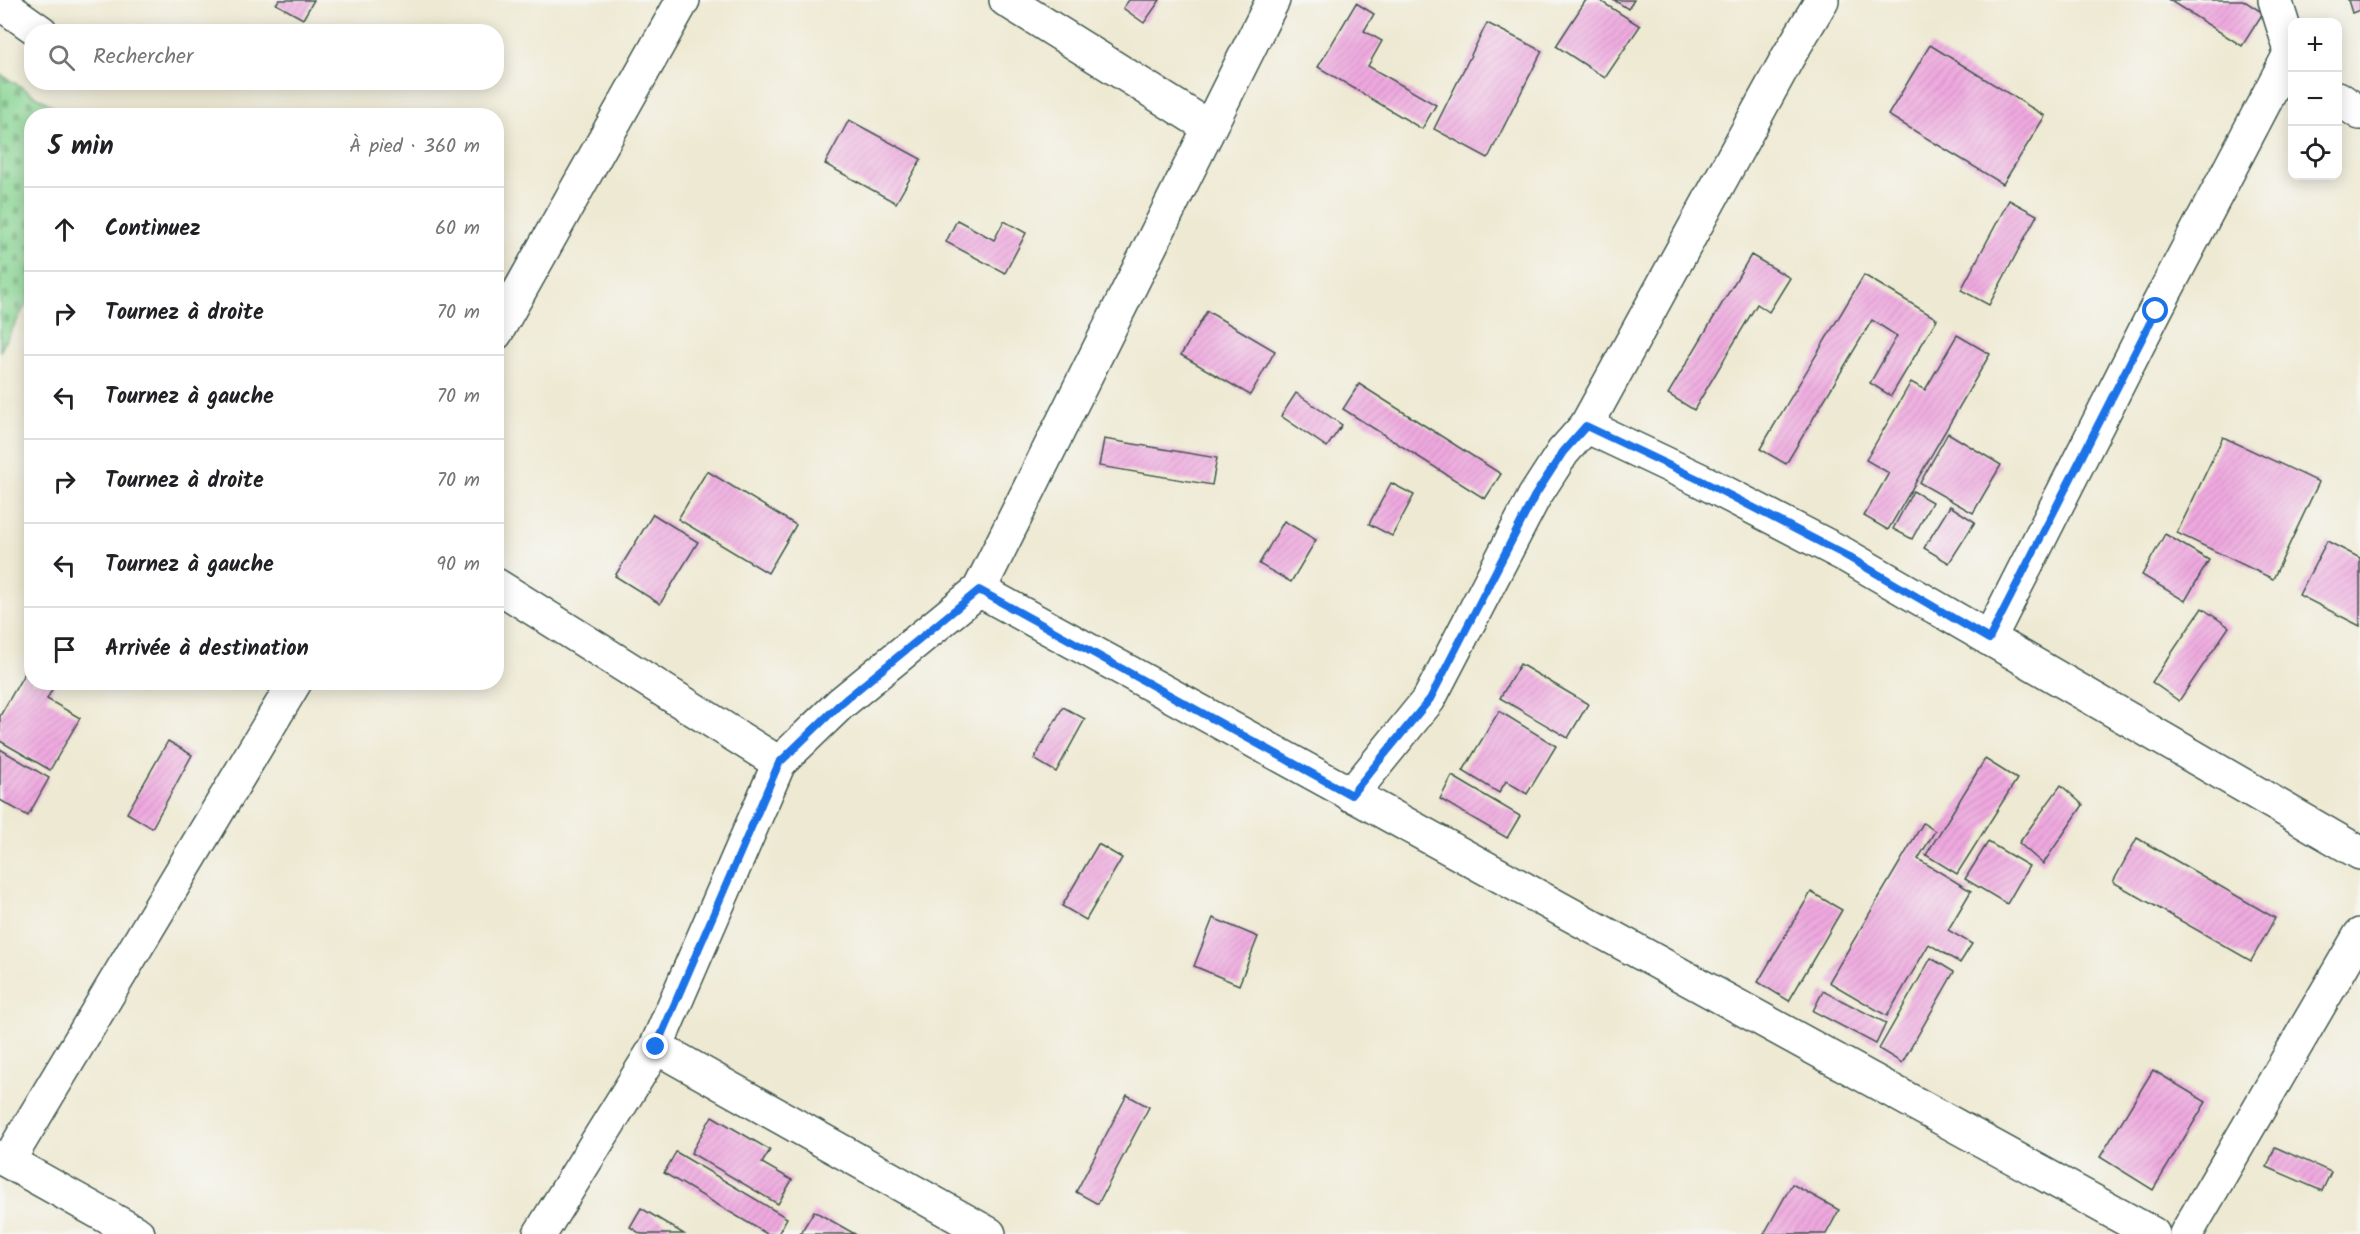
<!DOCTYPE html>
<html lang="fr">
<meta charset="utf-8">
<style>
body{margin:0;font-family:Kalam,sans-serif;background:#f2f2f2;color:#202124}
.controls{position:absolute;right:18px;top:18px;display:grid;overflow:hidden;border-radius:12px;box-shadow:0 3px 15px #0003}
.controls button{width:54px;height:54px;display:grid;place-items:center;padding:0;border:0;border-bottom:2px solid #e0e0e0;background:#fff;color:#202124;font:30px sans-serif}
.stop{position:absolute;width:18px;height:18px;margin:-14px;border:4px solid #1a73e8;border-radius:50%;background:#fff}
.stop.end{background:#1a73e8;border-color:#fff;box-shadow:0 2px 6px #0008}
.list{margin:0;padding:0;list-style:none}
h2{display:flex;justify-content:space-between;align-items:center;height:78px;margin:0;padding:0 24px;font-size:26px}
h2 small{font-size:20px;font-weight:400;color:#757577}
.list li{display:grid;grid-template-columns:39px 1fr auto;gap:18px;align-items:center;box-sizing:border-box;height:84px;padding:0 24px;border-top:2px solid #e0e0e0}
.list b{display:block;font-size:22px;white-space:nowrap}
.list em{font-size:20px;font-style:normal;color:#757577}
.icon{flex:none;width:33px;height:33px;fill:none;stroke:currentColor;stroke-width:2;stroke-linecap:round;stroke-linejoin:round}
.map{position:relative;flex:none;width:2360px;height:1234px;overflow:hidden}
.search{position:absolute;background:#fff;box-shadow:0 3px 15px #0003;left:24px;top:24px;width:480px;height:66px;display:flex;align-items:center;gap:15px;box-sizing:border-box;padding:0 21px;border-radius:24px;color:#757577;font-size:22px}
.panel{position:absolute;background:#fff;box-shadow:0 3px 15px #0003;left:24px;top:108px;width:480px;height:582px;border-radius:24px}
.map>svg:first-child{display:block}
</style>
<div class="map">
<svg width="2360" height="1234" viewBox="0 0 2360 1234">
<defs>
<pattern id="cemetery-stones" width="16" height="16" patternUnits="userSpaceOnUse" patternTransform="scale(1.5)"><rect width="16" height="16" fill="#88d593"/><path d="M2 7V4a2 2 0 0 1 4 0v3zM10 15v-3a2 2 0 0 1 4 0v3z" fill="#6fae79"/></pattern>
<pattern id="building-hatch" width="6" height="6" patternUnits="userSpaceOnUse" patternTransform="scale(1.5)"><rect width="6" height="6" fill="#efa9df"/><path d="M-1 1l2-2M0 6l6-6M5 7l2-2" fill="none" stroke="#cc92c0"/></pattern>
</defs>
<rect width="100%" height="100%" fill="#f6f6f2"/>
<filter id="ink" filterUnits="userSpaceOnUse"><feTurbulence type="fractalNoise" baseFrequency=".0167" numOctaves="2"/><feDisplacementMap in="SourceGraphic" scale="12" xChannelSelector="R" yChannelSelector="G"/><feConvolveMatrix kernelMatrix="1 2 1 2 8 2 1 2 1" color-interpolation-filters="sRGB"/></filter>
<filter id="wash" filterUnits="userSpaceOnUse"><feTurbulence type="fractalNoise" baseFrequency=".008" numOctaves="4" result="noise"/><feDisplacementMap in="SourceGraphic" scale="24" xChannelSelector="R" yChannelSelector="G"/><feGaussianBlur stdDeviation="1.35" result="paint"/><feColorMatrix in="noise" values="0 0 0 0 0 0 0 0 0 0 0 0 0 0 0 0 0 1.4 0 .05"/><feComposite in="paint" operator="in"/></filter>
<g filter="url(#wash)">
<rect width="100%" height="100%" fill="#eee9d2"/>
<!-- cemetery -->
<polygon fill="url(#cemetery-stones)" stroke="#548964" stroke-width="1.5" points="0,74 67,115 32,116 31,295 0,351"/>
<g id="blocks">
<!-- building -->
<g fill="url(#building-hatch)">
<polygon points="279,0 314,0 303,19 276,4"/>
<polygon points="1129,0 1160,0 1144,23 1123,8"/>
<polygon points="1586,0 1599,0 1640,26 1605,78 1556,46"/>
<polygon points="1614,0 1634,0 1628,9"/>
<polygon points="2169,0 2243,0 2263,13 2242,46"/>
<polygon points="2348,0 2360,0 2360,10 2352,13"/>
<polygon points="1356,3 1374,14 1364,31 1382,41 1368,66 1436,105 1422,129 1318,67"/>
<polygon points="1487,23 1542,51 1488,158 1434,129"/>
<polygon points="1930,45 2045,116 2003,184 1888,115"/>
<polygon points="849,120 921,159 896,203 825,164"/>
<polygon points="2009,200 2037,215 1989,305 1961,290"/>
<polygon points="957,220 994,240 1004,221 1026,233 1005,273 946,242"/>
<polygon points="1751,255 1790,278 1769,312 1757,304 1694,410 1668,394"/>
<polygon points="1864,275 1937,319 1891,396 1870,383 1897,336 1872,320 1786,464 1760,449"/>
<polygon points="1207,311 1275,351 1250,395 1181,355"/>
<polygon points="1957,335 1990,354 1888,530 1864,516 1889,473 1866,460 1911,382 1925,390"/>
<polygon points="1359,384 1501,474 1485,499 1343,409"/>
<polygon points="1296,393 1342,425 1327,447 1281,416"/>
<polygon points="1948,433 2001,465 1973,513 1920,483"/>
<polygon points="2223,437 2319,482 2273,579 2177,533"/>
<polygon points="1104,439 1217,458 1212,485 1099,466"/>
<polygon points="707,471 796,525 768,573 678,519"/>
<polygon points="1391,483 1414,495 1392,536 1369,524"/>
<polygon points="1913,491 1932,502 1912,539 1893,529"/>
<polygon points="1950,506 1975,522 1949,563 1924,548"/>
<polygon points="653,514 698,542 660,604 615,576"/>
<polygon points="1284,521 1316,540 1291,582 1259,564"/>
<polygon points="2165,534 2209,560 2185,601 2142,575"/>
<polygon points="2327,541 2360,558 2360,626 2299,595"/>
<polygon points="2202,608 2229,627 2179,701 2152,682"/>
<polygon points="32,660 32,682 56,682 47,699 80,718 50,770 0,741 0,716"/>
<polygon points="1520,664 1588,704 1568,738 1500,698"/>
<polygon points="1063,707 1085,719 1056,772 1034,759"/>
<polygon points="1499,711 1556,746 1527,794 1506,781 1499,793 1463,771"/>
<polygon points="168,741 192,755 152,828 127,813"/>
<polygon points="0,749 49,778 28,816 0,800"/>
<polygon points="1985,759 2017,779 1957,874 1926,855"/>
<polygon points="1452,776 1520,816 1507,838 1440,799"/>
<polygon points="2061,785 2083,805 2043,864 2019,843"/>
<polygon points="1923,823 1935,831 1918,859 1971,891 1948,930 1972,944 1960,963 1929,944 1887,1016 1829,982"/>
<polygon points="2137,838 2275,918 2251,961 2113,882"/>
<polygon points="1988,842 2029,866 2007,904 1965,879"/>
<polygon points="1098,844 1122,858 1086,920 1062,906"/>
<polygon points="1811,892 1842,910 1789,1001 1758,982"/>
<polygon points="1213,918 1258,937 1239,985 1194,966"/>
<polygon points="1931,958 1954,972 1902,1063 1879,1049"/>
<polygon points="1823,991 1886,1023 1876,1044 1813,1011"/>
<polygon points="2153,1070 2206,1102 2153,1190 2100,1157"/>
<polygon points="1127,1095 1149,1107 1098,1204 1076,1192"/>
<polygon points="712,1116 770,1150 762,1163 792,1180 778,1204 691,1153"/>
<polygon points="2275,1147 2331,1172 2322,1191 2267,1167"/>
<polygon points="676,1152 787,1218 778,1234 767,1234 664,1173"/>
<polygon points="1792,1184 1839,1210 1826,1234 1764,1234"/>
<polygon points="641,1208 684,1234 641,1234 630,1227"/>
<polygon points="814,1211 855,1234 800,1234"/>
</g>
</g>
</g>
<g filter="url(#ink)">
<use href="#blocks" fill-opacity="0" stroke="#3e574c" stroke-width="1.5"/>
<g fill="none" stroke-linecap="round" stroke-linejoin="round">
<!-- minor casing -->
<g stroke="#3e574c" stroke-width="36">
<g id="minor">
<polyline points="1006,0 1209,127"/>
<polyline points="2275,0 2292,54"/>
<polyline points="0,3 41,32"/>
<polyline points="2338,98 2360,113"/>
<polyline points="496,333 683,0"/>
<polyline points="1586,426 1788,57 1822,0"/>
<polyline points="496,585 779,763"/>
<polyline points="979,590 2153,1234"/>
<polyline points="1989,639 2155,311 2291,52"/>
<polyline points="1351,795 1429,699 1534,497 1563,452 1586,426 1700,480 1845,555 2360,853"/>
<polyline points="656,1047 989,1234"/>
<polyline points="0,1157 138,1234"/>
<polyline points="8,1161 295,682"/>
<polyline points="540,1234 656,1047 779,763 840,704 979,590 1273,0"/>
<polyline points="2186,1234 2360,935"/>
</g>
</g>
<!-- minor -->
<use href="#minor" stroke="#fff" stroke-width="33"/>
</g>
</g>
<g fill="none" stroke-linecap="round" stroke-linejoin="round" filter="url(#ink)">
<!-- route -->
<polyline stroke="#1a73e8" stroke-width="8" points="656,1047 779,763 840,704 979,590 1351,795 1430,699 1534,497 1563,452 1586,426 1700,480 1845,555 1989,639 2156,311"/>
</g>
</svg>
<div class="controls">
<button>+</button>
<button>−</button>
<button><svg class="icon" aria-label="locate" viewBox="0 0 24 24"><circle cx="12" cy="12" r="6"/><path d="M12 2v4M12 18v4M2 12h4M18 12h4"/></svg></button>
</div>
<div class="stop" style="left:2156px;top:311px"></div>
<div class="stop end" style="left:656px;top:1047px"></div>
<div class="search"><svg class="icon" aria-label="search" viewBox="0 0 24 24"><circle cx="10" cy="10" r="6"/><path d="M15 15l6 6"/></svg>Rechercher</div>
<section class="panel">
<h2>5 min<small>À pied · 360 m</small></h2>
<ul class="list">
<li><svg class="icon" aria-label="ahead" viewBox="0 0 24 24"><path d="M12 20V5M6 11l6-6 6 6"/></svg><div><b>Continuez</b></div><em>60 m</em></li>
<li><svg class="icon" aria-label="right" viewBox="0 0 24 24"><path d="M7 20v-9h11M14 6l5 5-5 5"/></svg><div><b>Tournez à droite</b></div><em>70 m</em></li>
<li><svg class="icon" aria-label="left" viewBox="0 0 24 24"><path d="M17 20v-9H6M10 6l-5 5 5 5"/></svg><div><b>Tournez à gauche</b></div><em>70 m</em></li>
<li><svg class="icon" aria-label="right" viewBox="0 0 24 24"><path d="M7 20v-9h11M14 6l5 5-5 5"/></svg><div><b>Tournez à droite</b></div><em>70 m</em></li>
<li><svg class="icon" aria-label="left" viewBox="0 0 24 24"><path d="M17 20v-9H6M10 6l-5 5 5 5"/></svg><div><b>Tournez à gauche</b></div><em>90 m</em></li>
<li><svg class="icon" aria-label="arrive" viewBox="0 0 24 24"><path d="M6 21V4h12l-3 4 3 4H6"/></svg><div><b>Arrivée à destination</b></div></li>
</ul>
</section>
</div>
